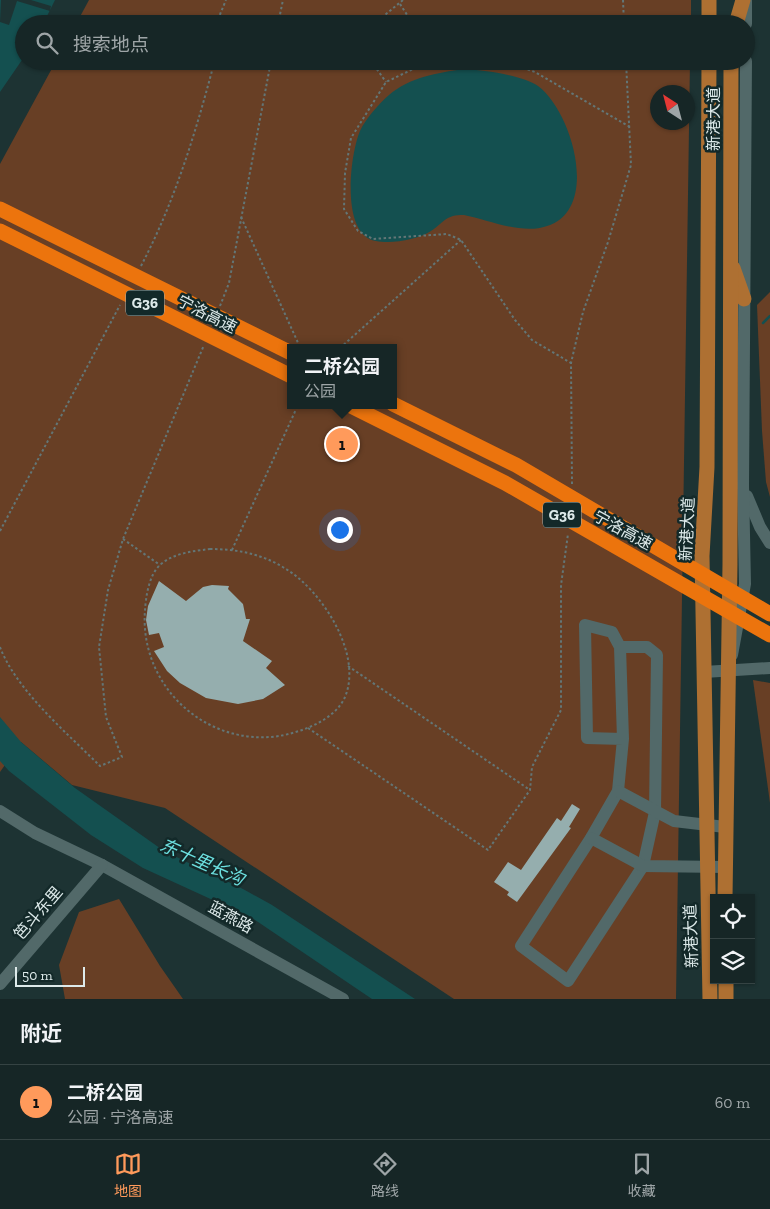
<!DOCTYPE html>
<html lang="zh">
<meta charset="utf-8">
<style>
body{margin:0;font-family:"Zilla Slab","Noto Sans SC",serif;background:#1f2e2e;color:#f1f3f6}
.controls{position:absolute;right:15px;bottom:15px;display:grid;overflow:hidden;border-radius:0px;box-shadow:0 1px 4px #0004}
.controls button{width:45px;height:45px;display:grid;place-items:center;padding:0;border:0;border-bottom:1px solid #354343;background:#162626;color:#f1f3f6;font:25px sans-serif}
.compass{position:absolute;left:650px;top:85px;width:45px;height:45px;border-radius:50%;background:#162626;box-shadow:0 1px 4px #0004;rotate:324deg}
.scale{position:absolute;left:15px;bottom:12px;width:70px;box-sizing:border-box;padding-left:5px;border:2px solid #ddeaea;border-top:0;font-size:14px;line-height:18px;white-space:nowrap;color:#ddeaea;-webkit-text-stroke:4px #132929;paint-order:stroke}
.you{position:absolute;left:339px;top:529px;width:18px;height:18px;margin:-12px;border:4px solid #fff;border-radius:50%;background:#1a73e8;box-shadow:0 0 0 8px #1a73e833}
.badge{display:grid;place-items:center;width:32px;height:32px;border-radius:50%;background:#ff9a5b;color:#111;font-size:16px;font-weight:700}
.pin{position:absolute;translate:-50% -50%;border:2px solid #fff;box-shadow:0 1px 5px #0006}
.popup{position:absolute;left:287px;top:344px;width:110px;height:65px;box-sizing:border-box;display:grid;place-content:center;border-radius:0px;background:#162626;filter:drop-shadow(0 1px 4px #0005);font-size:16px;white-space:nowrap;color:#9ea5a7}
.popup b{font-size:19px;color:#f1f3f6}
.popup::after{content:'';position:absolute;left:50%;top:100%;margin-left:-10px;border:10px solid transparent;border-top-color:#162626}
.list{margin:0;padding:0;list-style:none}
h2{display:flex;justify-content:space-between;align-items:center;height:65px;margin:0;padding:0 20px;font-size:21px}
h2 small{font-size:16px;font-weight:400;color:#9ea5a7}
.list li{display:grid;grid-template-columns:32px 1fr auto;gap:15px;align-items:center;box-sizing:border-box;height:75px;padding:0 20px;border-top:1px solid #354343}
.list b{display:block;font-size:19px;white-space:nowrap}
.list p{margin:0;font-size:16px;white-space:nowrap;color:#9ea5a7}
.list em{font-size:16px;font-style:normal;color:#9ea5a7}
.icon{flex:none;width:28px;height:28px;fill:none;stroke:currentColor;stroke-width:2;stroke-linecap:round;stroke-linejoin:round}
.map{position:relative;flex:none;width:770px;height:999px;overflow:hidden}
.search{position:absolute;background:#162626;box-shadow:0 1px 4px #0004;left:15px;right:15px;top:15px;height:55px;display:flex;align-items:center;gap:12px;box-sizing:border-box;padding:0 18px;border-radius:28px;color:#9ea5a7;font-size:19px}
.sheet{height:140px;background:#162626}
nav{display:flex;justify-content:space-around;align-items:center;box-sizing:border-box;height:70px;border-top:1px solid #354343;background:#162626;font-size:14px;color:#9ea5a7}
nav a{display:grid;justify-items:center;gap:2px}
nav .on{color:#ff9a5b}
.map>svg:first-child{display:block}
</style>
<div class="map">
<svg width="770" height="999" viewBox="0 0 770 999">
<rect width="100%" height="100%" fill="#1d3333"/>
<!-- green -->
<g fill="#683f25" fill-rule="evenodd">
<polygon points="89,0 691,0 691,24 76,24"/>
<path d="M56,61H690L676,999H454L165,808L72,785L21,742L0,772V164ZM658,92H688V122H658ZM291,348H393V405H291Z"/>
<polygon points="770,292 770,497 766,482 762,431 757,305"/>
<polygon points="753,680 770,683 770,803"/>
<polygon points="119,899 160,966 183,999 65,999 59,965 79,912"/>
</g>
<!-- water -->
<g fill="#145050">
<polygon points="0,0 55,0 43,24 24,24 24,57 0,92"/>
<path d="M464,69C482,70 523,75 538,86C572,111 601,209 547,226C522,235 489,220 464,215C445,215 446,221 431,231C417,240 392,244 376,241C340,236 350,154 360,131C366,118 379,104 389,95C410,77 437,73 464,69Z"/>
<polygon points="0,717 21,742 75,788 164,851 243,889 272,905 415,999 372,999 252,918 143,868 91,835 9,771 0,761"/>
</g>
<!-- pier -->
<polygon fill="#1d3333" points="1,0 31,0 51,6 50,11 17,1 9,25 0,22"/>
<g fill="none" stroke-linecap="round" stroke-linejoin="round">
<!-- stream -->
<polyline stroke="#145050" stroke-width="2.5" points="763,323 770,316"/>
</g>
<!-- building -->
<g fill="#95aeae">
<polygon points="159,581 186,601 203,587 212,585 229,586 228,589 243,604 246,619 250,619 243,641 272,661 266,668 285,685 263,699 238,704 206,698 180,683 167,671 154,651 164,647 159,633 149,635 146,620 148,606"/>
<polygon points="572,804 580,809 569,827 571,828 517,902 507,895 509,892 494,882 508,862 521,870 557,818 561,821"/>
</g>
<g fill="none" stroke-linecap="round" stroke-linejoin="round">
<!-- path -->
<g stroke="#637676" stroke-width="2" stroke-dasharray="2.5 2.5" stroke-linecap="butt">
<polyline points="623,0 624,24"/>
<polyline points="400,4 413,24"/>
<polyline points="216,24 226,0"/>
<polyline points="278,24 283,0"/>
<polyline points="374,24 403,0"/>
<polyline points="371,61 386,82"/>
<polyline points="430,61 386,82 351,138 345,173 344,209 358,231 373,239 447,234 461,240 515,320 532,340 571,363"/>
<polyline points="504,61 535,72 630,127"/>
<polyline points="241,217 299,345"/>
<path d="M141,266C174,203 195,135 213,67L212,61"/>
<polyline points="220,306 229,283 271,61"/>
<polyline points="340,348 461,240"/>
<polyline points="572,484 571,363 583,312 608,242 631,165 626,61"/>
<polyline points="0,531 120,305"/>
<polyline points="123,539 160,565"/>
<path d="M210,549C237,549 263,554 286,569C322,591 363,654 345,697C335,720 302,732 279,736C205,747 139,685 145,610C146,596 149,575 160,565C173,553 194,551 210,549Z"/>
<polyline points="232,550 298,405"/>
<path d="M0,647C16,690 67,733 100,766L122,757L106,717L99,647L108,590L123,539L204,345"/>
<polyline points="348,666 530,790"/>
<polyline points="308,728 488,850 530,790 532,767 561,710 561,585 568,534"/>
</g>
<!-- minor -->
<g stroke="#526969" stroke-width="12">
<polyline points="746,24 746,1"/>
<polyline points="747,496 760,527 770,543"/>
<polyline points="620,647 623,739 618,791 591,838 521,946 568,981 643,866 655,812 657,655 647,647 620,647 612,632 585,625 587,738 623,739"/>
<polyline points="732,655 745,584 743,485 746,61"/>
<polyline points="704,672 770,668"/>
<polyline points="618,791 674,821 725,827"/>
<polyline points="0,811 35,833 102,865 343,999"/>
<polyline points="591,838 643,866 725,867"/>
<polyline points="0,984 102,865"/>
</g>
<!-- major -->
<g stroke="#ae7032" stroke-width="15">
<polyline points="709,24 709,0"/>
<polyline points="736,24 743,0"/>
<polyline points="709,61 707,467 702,556 710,999"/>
<polyline points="733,268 744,299"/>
<polyline points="725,898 730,564 731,61"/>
<polyline points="726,980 726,999"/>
</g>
<!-- highway -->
<g stroke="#ec740d" stroke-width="15">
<polyline points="0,209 291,353"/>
<polyline points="0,231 291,376"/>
<polyline points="393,404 516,465 770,614"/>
<polyline points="349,405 505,483 770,635"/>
</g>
</g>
<g text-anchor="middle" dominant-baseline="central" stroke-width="5" stroke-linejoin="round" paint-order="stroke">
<!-- shield labels -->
<g fill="#132929" stroke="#a0b0b0" stroke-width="1">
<rect x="126" y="290.5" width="38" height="25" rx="4"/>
<rect x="543" y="502.5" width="38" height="25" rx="4"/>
</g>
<g font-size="15" font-weight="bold" fill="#ddeaea">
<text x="145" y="303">G36</text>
<text x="562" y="515">G36</text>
</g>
<!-- street labels -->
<g font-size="16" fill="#ddeaea" stroke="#132929">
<text transform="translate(713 119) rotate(-90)">新港大道</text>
<text transform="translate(207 314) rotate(27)">宁洛高速</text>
<text transform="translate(687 529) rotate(-87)">新港大道</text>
<text transform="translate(623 530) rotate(29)">宁洛高速</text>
<text transform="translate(38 913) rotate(-49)">笆斗东里</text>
<text transform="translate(231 917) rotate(29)">蓝燕路</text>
<text transform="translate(691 936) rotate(-92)">新港大道</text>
</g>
<!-- water labels -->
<g font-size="18" font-style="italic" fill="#6cdfdf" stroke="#132929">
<text transform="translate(202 862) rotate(24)">东十里长沟</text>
</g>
</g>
</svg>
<div class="controls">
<button><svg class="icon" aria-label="locate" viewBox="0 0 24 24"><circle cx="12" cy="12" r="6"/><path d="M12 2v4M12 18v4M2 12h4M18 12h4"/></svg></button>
<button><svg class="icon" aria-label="layers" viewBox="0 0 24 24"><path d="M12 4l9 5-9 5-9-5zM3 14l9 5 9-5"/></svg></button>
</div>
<svg class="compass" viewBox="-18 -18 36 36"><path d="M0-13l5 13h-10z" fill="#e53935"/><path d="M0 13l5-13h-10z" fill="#9ea5a7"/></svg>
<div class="scale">50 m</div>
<div class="you"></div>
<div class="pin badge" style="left:342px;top:444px">1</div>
<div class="popup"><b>二桥公园</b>公园</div>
<div class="search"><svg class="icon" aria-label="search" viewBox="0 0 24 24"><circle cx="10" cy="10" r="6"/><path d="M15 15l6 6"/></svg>搜索地点</div>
</div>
<section class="sheet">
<h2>附近<small></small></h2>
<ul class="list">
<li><span class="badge">1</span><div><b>二桥公园</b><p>公园 · 宁洛高速</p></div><em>60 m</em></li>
</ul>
</section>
<nav>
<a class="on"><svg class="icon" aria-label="map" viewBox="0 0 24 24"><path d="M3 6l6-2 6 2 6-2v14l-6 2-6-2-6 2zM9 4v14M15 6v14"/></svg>地图</a>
<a><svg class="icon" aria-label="directions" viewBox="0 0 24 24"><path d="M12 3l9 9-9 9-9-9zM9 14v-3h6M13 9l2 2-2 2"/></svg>路线</a>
<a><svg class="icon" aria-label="saved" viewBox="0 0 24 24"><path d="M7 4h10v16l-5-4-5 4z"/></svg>收藏</a>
</nav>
